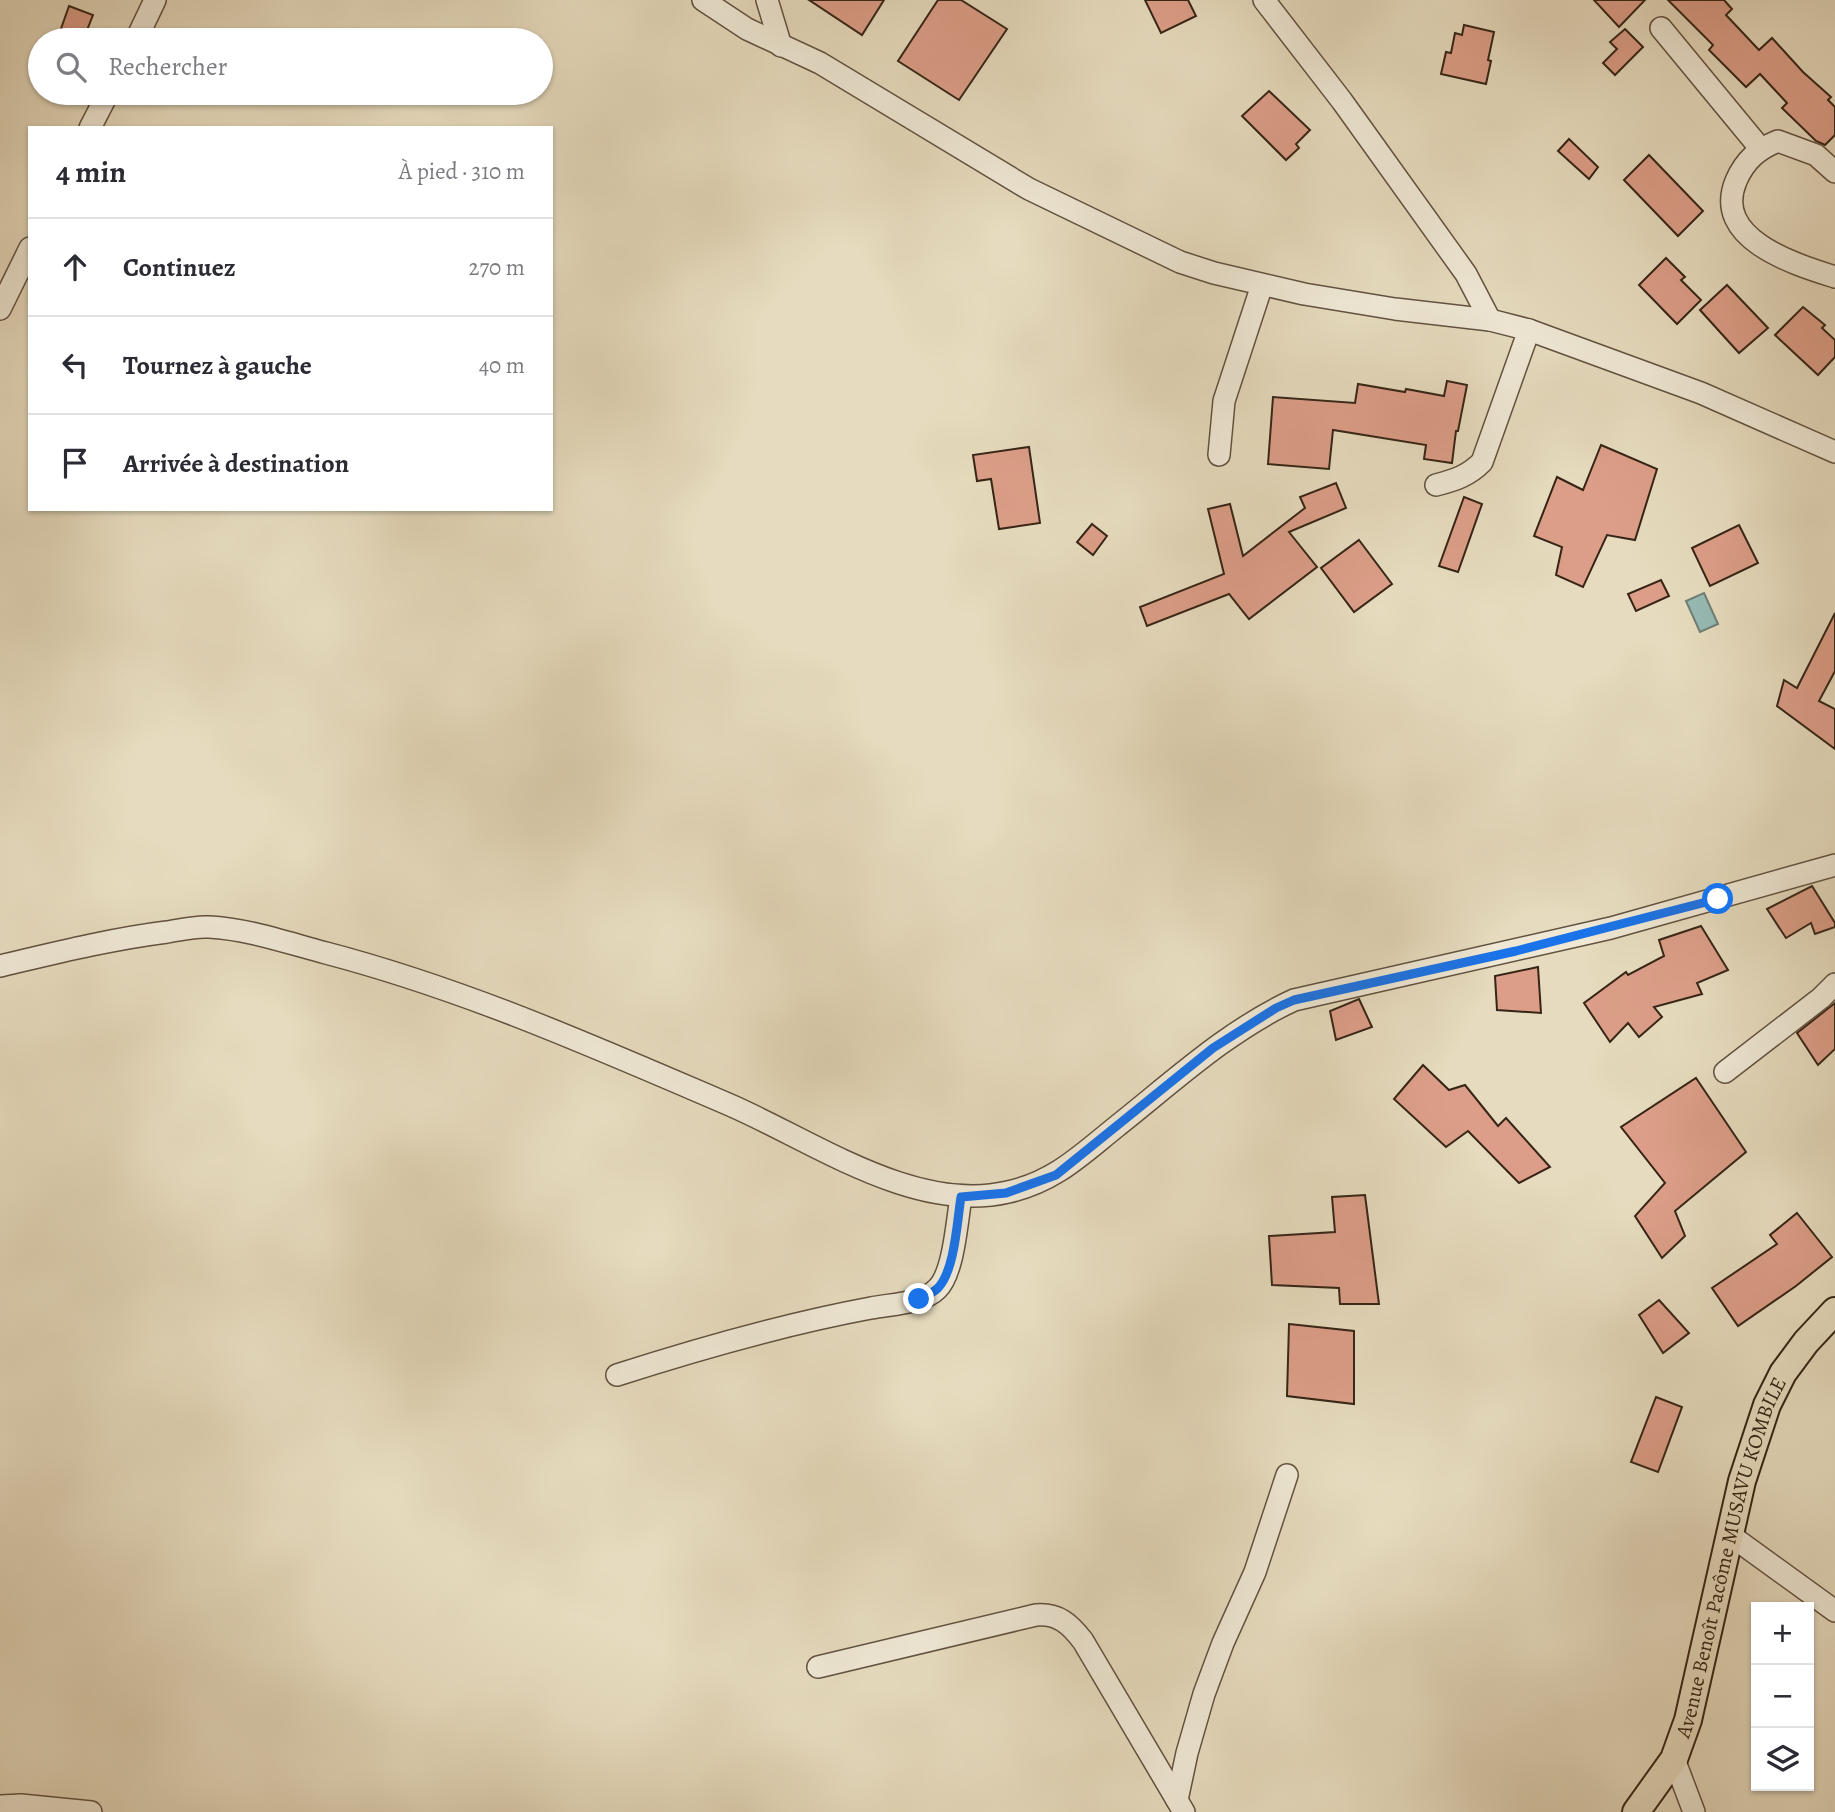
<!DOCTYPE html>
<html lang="fr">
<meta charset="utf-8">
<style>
body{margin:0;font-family:Alegreya,serif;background:#f7f7f7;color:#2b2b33}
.controls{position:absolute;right:21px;bottom:21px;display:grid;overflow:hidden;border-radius:0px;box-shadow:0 2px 5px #0004}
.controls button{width:63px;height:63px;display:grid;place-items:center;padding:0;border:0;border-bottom:2px solid #e1e1e2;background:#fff;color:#2b2b33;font:35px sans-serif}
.stop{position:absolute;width:21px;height:21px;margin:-16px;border:5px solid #1a73e8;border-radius:50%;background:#fff}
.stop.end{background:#1a73e8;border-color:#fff;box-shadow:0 2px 7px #0008}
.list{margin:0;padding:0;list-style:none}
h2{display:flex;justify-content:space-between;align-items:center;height:91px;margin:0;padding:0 28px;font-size:30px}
h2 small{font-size:23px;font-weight:400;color:#7c7c81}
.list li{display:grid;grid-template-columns:46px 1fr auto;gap:21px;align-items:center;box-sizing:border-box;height:98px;padding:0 28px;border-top:2px solid #e1e1e2}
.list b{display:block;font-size:26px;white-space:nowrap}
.list em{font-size:23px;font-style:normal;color:#7c7c81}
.icon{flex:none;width:38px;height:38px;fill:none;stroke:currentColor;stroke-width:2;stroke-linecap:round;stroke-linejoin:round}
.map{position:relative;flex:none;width:1835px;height:1812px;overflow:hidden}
.search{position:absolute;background:#fff;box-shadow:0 2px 5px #0004;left:28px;top:28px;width:525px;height:77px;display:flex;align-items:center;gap:18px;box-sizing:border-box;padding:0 24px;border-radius:38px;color:#7c7c81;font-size:26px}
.panel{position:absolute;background:#fff;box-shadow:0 2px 5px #0004;left:28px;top:126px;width:525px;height:385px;border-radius:0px}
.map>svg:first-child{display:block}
</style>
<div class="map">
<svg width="1835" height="1812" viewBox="0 0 1835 1812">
<rect width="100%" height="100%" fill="#e6dbbe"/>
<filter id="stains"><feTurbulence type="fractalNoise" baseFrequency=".00286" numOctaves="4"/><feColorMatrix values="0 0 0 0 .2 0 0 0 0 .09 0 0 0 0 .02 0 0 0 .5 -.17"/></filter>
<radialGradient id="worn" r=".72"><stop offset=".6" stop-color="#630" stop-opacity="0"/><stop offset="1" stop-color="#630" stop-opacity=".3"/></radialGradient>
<!-- water -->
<polygon fill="#96bbb5" stroke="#707f75" stroke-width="2" points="1704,593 1718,624 1700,632 1686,601"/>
<!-- building -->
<g fill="#dc9e88" stroke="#362516" stroke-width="2">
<polygon points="809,0 884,0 862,35"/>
<polygon points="938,0 961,0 1007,29 959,100 898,61"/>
<polygon points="1145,0 1188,0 1196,16 1161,33"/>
<polygon points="1594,0 1645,0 1619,27"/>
<polygon points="1668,0 1724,0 1732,9 1726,15 1759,50 1772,38 1803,72 1831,97 1828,100 1835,107 1835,135 1825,145 1816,141 1782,108 1787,103 1760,74 1746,87 1709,50 1713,45"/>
<polygon points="69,6 93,15 83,40 57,40"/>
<polygon points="1464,25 1494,32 1488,60 1491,61 1486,84 1441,74 1446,52 1451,53 1455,33 1462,35"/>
<polygon points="1625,29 1643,47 1615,75 1603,63 1617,49 1610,42"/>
<polygon points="1269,91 1310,130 1296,144 1299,148 1286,160 1242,116"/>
<polygon points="1569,139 1598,167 1589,179 1558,151"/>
<polygon points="1649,155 1703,211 1678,236 1624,180"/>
<polygon points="1666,258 1685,277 1681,280 1701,300 1677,324 1639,285"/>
<polygon points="1727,285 1768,328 1739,353 1700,310"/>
<polygon points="1803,307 1825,325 1822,328 1835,340 1835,357 1818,375 1775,335"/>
<polygon points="1447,381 1467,385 1458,431 1456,431 1452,463 1424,459 1426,445 1333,430 1329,469 1268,464 1273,397 1355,403 1358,384 1405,392 1406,389 1444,396"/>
<polygon points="1601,445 1657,469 1635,540 1607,535 1583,587 1556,575 1562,547 1534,536 1557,477 1583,490"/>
<polygon points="1029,447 1040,523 999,529 991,479 977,481 973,455"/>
<polygon points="1336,483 1346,508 1289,532 1317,567 1249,619 1229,594 1147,626 1140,607 1224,574 1208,509 1230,504 1243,556 1305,508 1300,497"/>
<polygon points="1464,497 1482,504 1458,572 1439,566"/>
<polygon points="1092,524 1107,536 1093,555 1077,542"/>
<polygon points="1739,525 1758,563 1710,586 1692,548"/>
<polygon points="1359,540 1392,584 1354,612 1321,568"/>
<polygon points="1661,580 1669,596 1636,611 1628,594"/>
<polygon points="1835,613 1835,671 1819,701 1835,709 1835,749 1777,706 1784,680 1797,688"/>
<polygon points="1812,886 1835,923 1835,927 1815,934 1811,923 1786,938 1767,909"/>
<polygon points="1701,926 1728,970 1697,983 1702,994 1654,1007 1662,1017 1639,1037 1628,1023 1610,1042 1584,1003 1626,972 1628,975 1664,956 1659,940"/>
<polygon points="1538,967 1541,1013 1497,1010 1495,976"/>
<polygon points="1359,999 1372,1027 1336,1040 1330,1011"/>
<polygon points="1835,1003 1835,1049 1818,1065 1797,1033"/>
<polygon points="1423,1065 1449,1090 1465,1085 1498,1126 1506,1118 1550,1167 1519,1183 1468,1131 1446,1147 1394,1099"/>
<polygon points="1696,1078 1746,1152 1675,1211 1685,1236 1662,1258 1635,1216 1665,1183 1621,1127"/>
<polygon points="1365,1195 1379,1304 1340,1304 1339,1288 1272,1285 1269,1236 1335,1232 1332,1197"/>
<polygon points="1797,1213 1832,1257 1796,1286 1738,1326 1712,1288 1777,1244 1770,1235"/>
<polygon points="1659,1300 1689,1333 1663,1353 1639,1315"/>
<polygon points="1289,1324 1354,1331 1354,1404 1287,1396"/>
<polygon points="1656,1397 1682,1407 1658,1472 1631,1462"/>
</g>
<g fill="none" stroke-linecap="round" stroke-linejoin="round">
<!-- minor casing -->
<g stroke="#625240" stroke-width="24">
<g id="minor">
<polyline points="703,0 747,29 820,63 1029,189 1180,262 1214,273 1304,294 1395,309 1490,320 1529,330 1701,393 1835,452"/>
<polyline points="767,0 781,46"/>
<polyline points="1264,0 1342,101 1466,274 1490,320"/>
<polyline points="1661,28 1760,148"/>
<polyline points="136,40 155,0"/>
<polyline points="90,128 108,93"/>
<path d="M1835,172L1816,155L1778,141C1758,149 1745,160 1736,181C1712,239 1794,264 1835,277"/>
<polyline points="0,309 30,248"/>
<polyline points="1219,455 1224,401 1262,285"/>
<path d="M1436,485C1455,480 1468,476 1482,462L1529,330"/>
<path d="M0,966C55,953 111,939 167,932C180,930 195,926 209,927C248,929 288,943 326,953C467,990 597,1048 730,1105C813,1141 915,1214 1008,1192C1054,1182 1081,1155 1116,1127C1173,1082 1227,1031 1294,1000L1611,928L1835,865"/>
<polyline points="1725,1072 1821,998 1835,984"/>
<path d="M617,1375C701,1348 785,1324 871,1308C891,1304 922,1304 937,1289C954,1273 957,1220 961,1197"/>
<polyline points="1730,1535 1835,1611"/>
<path d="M818,1667L1036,1615C1058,1613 1070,1624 1083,1641L1184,1812"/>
<polyline points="1674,1759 1694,1812"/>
<polyline points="1177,1800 1187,1753 1204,1694 1223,1643 1255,1572 1287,1475"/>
<polyline points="0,1806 21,1805 91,1812"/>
</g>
</g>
<!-- major casing -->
<g stroke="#362516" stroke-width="30">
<g id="major">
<path id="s1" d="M1636,1812L1674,1759L1688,1720L1742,1481L1767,1405L1783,1373L1806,1342L1835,1311"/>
</g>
</g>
<!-- minor -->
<use href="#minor" stroke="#efe8d5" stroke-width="21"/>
<!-- major -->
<use href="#major" stroke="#e6dbbe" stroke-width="26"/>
</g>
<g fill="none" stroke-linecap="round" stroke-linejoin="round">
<!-- route -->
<path stroke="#1a73e8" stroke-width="9" d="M919,1299C925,1296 933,1293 938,1288C955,1270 957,1221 961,1197L1006,1193L1056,1175L1213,1048L1276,1008L1294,1000L1516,951L1718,899"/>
</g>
<g text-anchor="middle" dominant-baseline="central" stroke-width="5" stroke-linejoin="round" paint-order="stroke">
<!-- street labels -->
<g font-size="21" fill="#362516" stroke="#efe8d5">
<text stroke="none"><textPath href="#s1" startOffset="275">Avenue Benoît Pacôme MUSAVU KOMBILE</textPath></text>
</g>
</g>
<rect width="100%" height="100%" filter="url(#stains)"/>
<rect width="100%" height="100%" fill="url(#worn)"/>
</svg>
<div class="controls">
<button>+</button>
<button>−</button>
<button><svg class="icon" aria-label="layers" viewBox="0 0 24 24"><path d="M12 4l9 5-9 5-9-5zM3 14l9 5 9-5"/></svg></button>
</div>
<div class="stop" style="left:1718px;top:899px"></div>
<div class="stop end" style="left:919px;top:1299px"></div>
<div class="search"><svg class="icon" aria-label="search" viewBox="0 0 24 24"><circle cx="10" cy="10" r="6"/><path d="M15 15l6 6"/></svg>Rechercher</div>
<section class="panel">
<h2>4 min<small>À pied · 310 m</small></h2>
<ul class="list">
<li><svg class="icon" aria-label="ahead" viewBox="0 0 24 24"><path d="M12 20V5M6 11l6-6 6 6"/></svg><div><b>Continuez</b></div><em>270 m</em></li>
<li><svg class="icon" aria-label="left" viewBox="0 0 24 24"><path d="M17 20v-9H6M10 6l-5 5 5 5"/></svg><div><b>Tournez à gauche</b></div><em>40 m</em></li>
<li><svg class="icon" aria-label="arrive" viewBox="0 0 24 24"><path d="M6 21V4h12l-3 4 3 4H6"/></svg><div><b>Arrivée à destination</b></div></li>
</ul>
</section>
</div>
